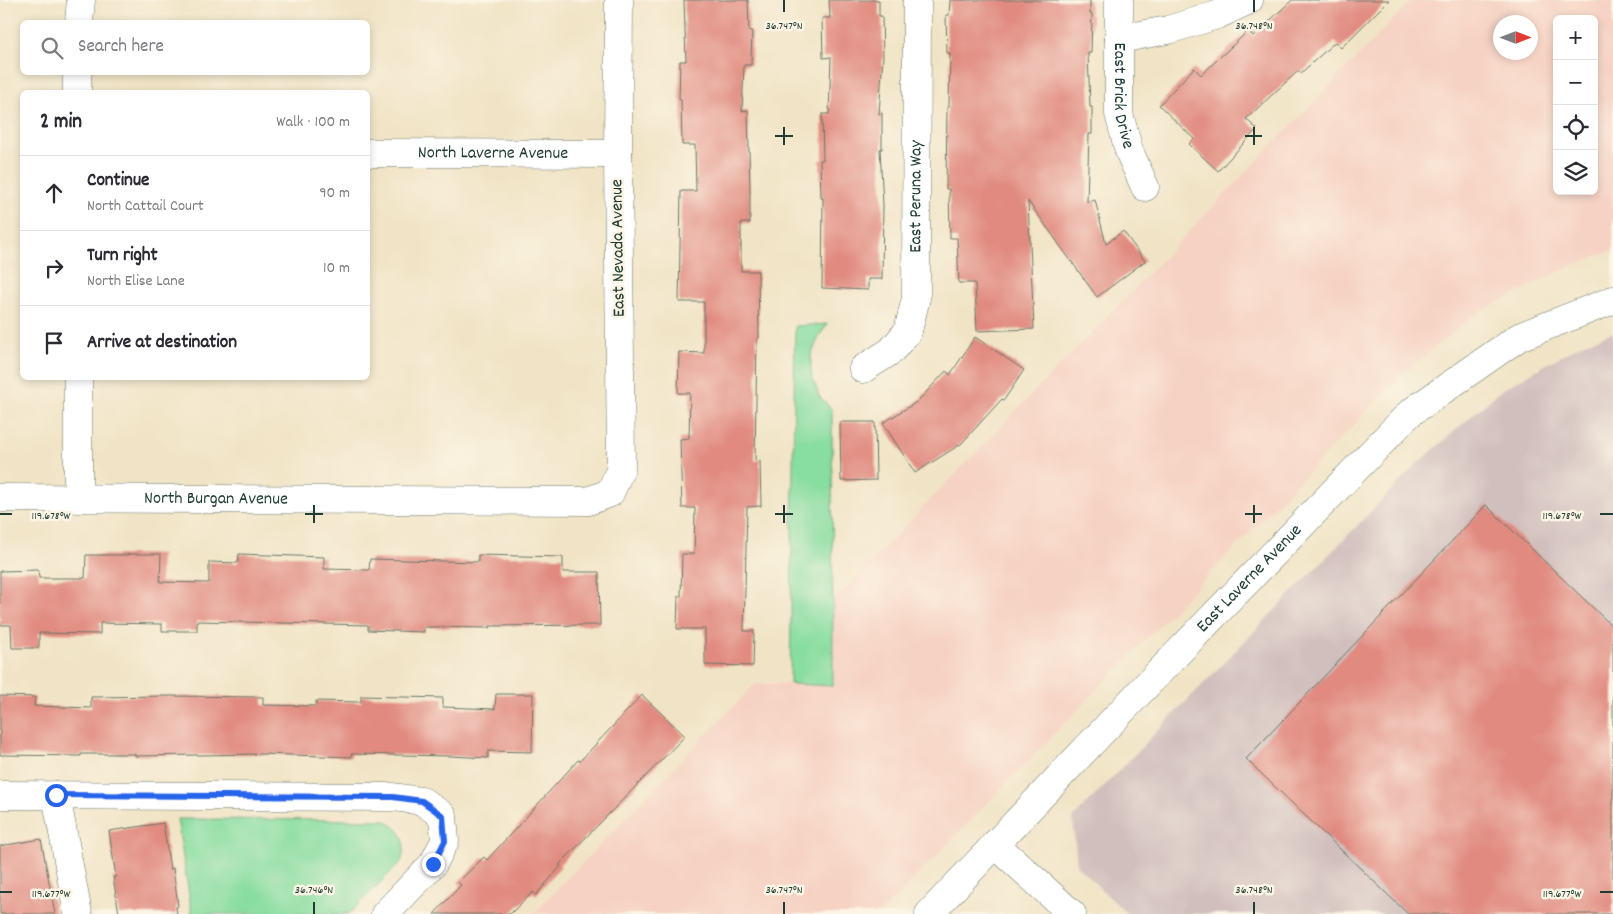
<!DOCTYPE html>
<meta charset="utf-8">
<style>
body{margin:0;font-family:Dekko,sans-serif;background:#f2f2f3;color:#2b2b33}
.controls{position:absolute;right:15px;top:15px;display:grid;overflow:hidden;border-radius:8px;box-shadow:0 2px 8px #0003}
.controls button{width:45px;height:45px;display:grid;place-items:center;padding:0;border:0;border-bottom:1px solid #e1e1e2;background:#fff;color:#2b2b33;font:25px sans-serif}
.compass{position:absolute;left:1493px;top:15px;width:45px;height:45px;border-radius:50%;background:#fff;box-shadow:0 2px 8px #0003;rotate:90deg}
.stop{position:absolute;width:15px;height:15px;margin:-11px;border:4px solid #2563eb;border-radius:50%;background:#fff}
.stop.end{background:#2563eb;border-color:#fff;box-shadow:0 1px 5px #0008}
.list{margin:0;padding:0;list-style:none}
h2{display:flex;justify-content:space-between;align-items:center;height:65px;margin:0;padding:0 20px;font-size:21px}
h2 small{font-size:16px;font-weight:400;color:#7c7c81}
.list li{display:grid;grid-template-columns:32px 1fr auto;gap:15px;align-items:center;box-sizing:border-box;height:75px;padding:0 20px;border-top:1px solid #e1e1e2}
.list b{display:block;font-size:19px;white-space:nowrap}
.list p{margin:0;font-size:16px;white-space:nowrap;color:#7c7c81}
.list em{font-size:16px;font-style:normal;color:#7c7c81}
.icon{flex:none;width:28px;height:28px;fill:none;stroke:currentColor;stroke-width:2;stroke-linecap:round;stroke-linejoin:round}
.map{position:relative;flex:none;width:1613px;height:914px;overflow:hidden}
.search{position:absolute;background:#fff;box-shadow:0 2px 8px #0003;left:20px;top:20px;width:350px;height:55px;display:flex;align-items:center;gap:12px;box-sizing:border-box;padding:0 18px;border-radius:8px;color:#7c7c81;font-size:19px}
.panel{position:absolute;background:#fff;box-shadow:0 2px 8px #0003;left:20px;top:90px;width:350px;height:290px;border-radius:8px}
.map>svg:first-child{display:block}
</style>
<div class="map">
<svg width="1613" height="914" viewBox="0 0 1613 914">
<rect width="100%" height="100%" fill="#fcf5e5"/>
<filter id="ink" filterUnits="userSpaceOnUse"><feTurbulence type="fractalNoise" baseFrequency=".02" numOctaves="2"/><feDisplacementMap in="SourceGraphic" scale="10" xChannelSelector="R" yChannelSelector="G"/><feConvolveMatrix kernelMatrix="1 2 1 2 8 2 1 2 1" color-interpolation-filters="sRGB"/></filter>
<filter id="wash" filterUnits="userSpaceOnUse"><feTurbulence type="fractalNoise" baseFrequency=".0096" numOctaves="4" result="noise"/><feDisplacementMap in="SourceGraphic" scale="20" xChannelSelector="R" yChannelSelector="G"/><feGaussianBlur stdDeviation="1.12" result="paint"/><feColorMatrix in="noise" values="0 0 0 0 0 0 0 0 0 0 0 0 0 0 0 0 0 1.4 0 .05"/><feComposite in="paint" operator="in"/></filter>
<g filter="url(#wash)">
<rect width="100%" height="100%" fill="#f1e4c6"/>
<!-- built -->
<path fill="#f6d2c3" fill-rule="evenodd" d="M1412,0H1613V250L1566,268L1474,315L1404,373L880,914H533L755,684H790L833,686V601ZM1557,19H1594V191H1557ZM1500,22H1530V52H1500Z"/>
<!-- industrial -->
<polygon fill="#d1bfbd" points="1613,332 1613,914 1127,914 1077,866 1073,818 1416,465 1500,391 1580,345"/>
<!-- green -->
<g fill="#88dda0" stroke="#548d6a">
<polygon points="827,324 819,337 811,355 811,373 819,396 832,410 833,686 790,684 795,326"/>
<path d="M177,819L384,820C403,831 408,840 401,862L349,914H192Z"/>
</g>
<g id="blocks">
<!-- building -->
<g fill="#e18a80">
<polygon points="684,0 748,0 749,31 752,31 751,65 744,65 742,111 748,110 750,191 750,223 741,223 741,271 758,271 759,338 757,338 755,461 760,460 761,506 747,507 744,631 754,631 753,666 705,665 705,629 677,629 678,596 681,596 682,554 694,554 695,508 682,508 680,439 689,438 690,393 678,393 679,352 704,353 704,302 679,302 681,191 696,191 695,145 682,145 681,100 679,99 680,61 686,61"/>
<polygon points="829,0 879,0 879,16 882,16 883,56 879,114 882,113 882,149 880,149 883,205 882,279 868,279 868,290 822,288 823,198 821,198 820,160 823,160 822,114 829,114 831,57 823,58 822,18 830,18"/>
<polygon points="950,0 1090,0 1090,14 1092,14 1091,53 1088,53 1090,107 1092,107 1092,134 1089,134 1087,202 1095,200 1106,244 1123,231 1145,261 1097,297 1028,201 1034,329 977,331 975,283 959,283 957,238 950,238 949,189 946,189 947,107 949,107 950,53 947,53 946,15 949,15"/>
<polygon points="1292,0 1389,0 1341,48 1335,42 1301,73 1298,71 1246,119 1257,129 1218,171 1189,144 1194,139 1159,105 1194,68 1201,75 1248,31 1253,36"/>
<polygon points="975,337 1024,370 1004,400 1002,399 961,444 915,473 883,423 918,401 946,371 950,375"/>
<polygon points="840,422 875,422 876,480 841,481"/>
<polygon points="1486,505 1613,627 1613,914 1408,914 1246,759"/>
<polygon points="128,554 161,554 160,582 209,583 209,562 238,563 239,554 324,557 324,569 369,570 370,559 478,562 478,555 563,557 563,572 599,572 600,625 490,626 490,628 424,627 424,632 368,630 368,625 197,621 197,631 162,631 162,624 100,623 100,634 39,633 39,648 12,648 11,625 0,625 0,571 38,570 39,578 85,578 86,555 128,555"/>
<polygon points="496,694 533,694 532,752 488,751 488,758 450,756 351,754 351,757 263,754 135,756 135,754 81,754 81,756 0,755 0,696 35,697 34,706 91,708 91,697 170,696 263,697 263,705 316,706 316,701 361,702 361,696 443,698 443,707 495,709"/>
<polygon points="642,695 685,736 559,865 561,866 536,895 533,892 510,914 434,914 461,885 458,882 484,857 487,860 578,760 580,761"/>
<polygon points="163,823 170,869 173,868 178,906 176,907 177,914 119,914 113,877 116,877 109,831"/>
<polygon points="41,839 55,914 0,914 0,846"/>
</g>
</g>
</g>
<g filter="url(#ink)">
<use href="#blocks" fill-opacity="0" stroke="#687767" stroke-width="1"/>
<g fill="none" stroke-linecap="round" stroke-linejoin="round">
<!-- street casing -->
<g stroke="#687767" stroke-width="29">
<g id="street">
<path id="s1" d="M1119,0V114L1129,151L1145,187"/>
<polyline points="79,22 81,0"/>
<polyline points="1119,39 1168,30 1217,15 1249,0"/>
<polyline points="77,72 77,92"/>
<path id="s2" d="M368,153L618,154"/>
<path id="s3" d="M863,369L891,351L908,331L916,298L917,0"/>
<polyline points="78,378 78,499"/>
<path id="s4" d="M0,498L588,501L610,493L621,468L618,154L619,0"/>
<polyline points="0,795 393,797 422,801 443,816 445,841 433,864 385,914"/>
<polyline points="56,795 78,914"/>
<polyline points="995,844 1072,914"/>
<path id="s5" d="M929,914L1139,693L1410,413L1519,337L1613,300"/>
</g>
</g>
<!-- street -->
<use href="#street" stroke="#fff" stroke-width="28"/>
</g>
</g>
<g fill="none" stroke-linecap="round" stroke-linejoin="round" filter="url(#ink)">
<!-- route -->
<polyline stroke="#2563eb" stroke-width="6" points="56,795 393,797 422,801 443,816 445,841 433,864"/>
</g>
<!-- ticks -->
<path fill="none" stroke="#1f3d34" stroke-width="2" d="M784,0V12M1254,0V12M784,127V145M1254,127V145M775,136H793M1245,136H1262M314,505V523M784,505V523M1254,505V523M0,514H12M305,514H323M775,514H793M1245,514H1262M1600,514H1613M0,892H12M1600,892H1613M314,902V914M784,902V914M1254,902V914"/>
<g text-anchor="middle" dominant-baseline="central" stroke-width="5" stroke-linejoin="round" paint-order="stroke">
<!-- street labels -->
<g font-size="18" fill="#1f3d34" stroke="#fcf5e5">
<text stroke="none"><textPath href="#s1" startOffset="96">East Brick Drive</textPath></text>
<text stroke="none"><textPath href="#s2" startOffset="125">North Laverne Avenue</textPath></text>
<text stroke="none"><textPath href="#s3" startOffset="195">East Peruna Way</textPath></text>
<text transform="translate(619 248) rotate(-91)">East Nevada Avenue</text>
<text stroke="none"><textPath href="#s4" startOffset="216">North Burgan Avenue</textPath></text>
<text stroke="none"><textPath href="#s5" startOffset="464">East Laverne Avenue</textPath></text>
</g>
</g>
<g font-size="12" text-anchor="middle" fill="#1f3d34" stroke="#fcf5e5" stroke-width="5" stroke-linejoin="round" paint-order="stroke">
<text x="784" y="29">36.747°N</text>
<text x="1254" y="29">36.748°N</text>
<text x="1562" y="519">119.678°W</text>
<text x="51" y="519">119.678°W</text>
<text x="314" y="893">36.746°N</text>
<text x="784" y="893">36.747°N</text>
<text x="1254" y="893">36.748°N</text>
<text x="1562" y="897">119.677°W</text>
<text x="51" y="897">119.677°W</text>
</g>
</svg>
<div class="controls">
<button>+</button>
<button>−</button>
<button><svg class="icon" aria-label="locate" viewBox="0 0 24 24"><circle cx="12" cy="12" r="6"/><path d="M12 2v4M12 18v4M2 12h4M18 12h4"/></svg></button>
<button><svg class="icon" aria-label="layers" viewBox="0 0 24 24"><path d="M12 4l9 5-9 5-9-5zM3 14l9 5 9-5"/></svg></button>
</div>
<svg class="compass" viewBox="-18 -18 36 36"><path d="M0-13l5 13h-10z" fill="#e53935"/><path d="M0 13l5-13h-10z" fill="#7c7c81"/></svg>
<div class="stop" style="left:56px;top:795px"></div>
<div class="stop end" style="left:433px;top:864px"></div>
<div class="search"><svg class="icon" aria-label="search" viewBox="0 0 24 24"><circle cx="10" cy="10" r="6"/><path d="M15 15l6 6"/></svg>Search here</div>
<section class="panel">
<h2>2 min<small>Walk · 100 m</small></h2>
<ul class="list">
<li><svg class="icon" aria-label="ahead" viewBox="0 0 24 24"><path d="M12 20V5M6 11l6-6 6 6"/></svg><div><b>Continue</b><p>North Cattail Court</p></div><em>90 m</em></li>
<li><svg class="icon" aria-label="right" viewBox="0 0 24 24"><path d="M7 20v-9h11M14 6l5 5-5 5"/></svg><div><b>Turn right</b><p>North Elise Lane</p></div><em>10 m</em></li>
<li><svg class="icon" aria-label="arrive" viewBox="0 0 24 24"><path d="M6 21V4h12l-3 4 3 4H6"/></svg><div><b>Arrive at destination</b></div></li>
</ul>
</section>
</div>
